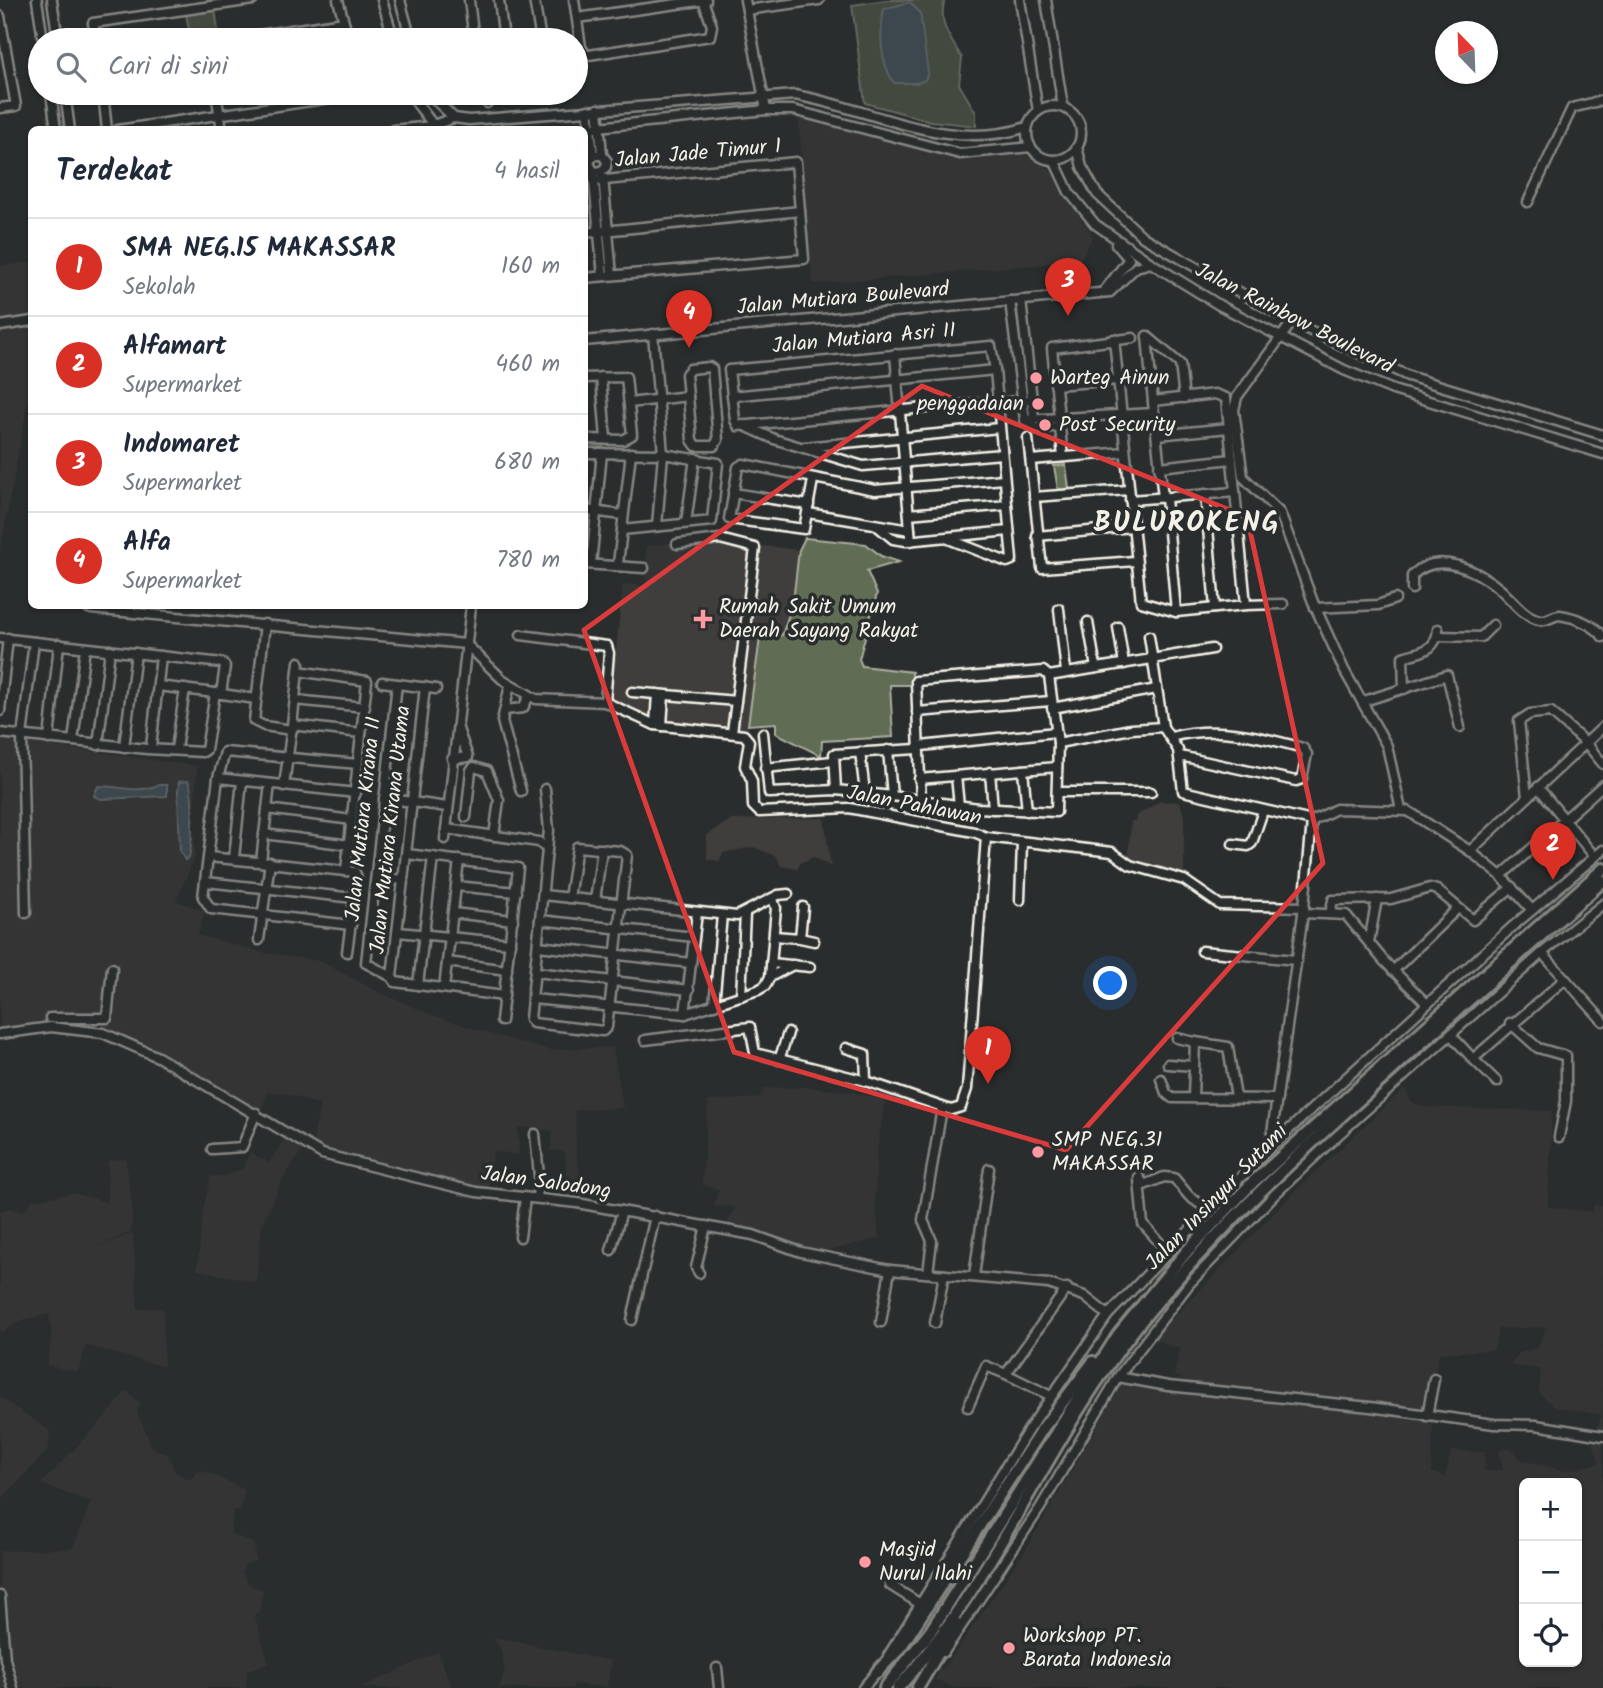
<!DOCTYPE html>
<html lang="id">
<meta charset="utf-8">
<style>
body{margin:0;font-family:Kalam,sans-serif;background:#f6f6f7;color:#1f2937}
.controls{position:absolute;right:21px;bottom:21px;display:grid;overflow:hidden;border-radius:10px;box-shadow:0 2px 5px #0004}
.controls button{width:63px;height:63px;display:grid;place-items:center;padding:0;border:0;border-bottom:2px solid #e0e1e3;background:#fff;color:#1f2937;font:35px sans-serif}
.compass{position:absolute;left:1435px;top:21px;width:63px;height:63px;border-radius:50%;background:#fff;box-shadow:0 2px 5px #0004;rotate:337deg}
.you{position:absolute;left:1111px;top:984px;width:24px;height:24px;margin:-18px;border:5px solid #fff;border-radius:50%;background:#1a73e8;box-shadow:0 0 0 10px #1a73e833}
.badge{display:grid;place-items:center;width:46px;height:46px;border-radius:50%;background:#d93025;color:#fff;font-size:23px;font-weight:700}
.pin{position:absolute;translate:-50% -58px;filter:drop-shadow(0 2px 4px #0008)}
.pin::after{content:'';position:absolute;top:37px;width:24px;height:21px;background:inherit;clip-path:polygon(0 0,100% 0,50% 100%)}
.list{margin:0;padding:0;list-style:none}
h2{display:flex;justify-content:space-between;align-items:center;height:91px;margin:0;padding:0 28px;font-size:30px}
h2 small{font-size:23px;font-weight:400;color:#747a83}
.list li{display:grid;grid-template-columns:46px 1fr auto;gap:21px;align-items:center;box-sizing:border-box;height:98px;padding:0 28px;border-top:2px solid #e0e1e3}
.list b{display:block;font-size:26px;white-space:nowrap}
.list p{margin:0;font-size:23px;white-space:nowrap;color:#747a83}
.list em{font-size:23px;font-style:normal;color:#747a83}
.icon{flex:none;width:38px;height:38px;fill:none;stroke:currentColor;stroke-width:2;stroke-linecap:round;stroke-linejoin:round}
.map{position:relative;flex:none;width:1603px;height:1688px;overflow:hidden}
.search{position:absolute;background:#fff;box-shadow:0 2px 5px #0004;left:28px;top:28px;width:560px;height:77px;display:flex;align-items:center;gap:18px;box-sizing:border-box;padding:0 24px;border-radius:38px;color:#747a83;font-size:26px}
.panel{position:absolute;background:#fff;box-shadow:0 2px 5px #0004;left:28px;top:126px;width:560px;height:483px;border-radius:10px}
.map>svg:first-child{display:block}
</style>
<div class="map">
<svg width="1603" height="1688" viewBox="0 0 1603 1688">
<rect width="100%" height="100%" fill="#2a2d2e"/>
<filter id="ink" filterUnits="userSpaceOnUse"><feTurbulence type="fractalNoise" baseFrequency=".0143" numOctaves="2"/><feDisplacementMap in="SourceGraphic" scale="14" xChannelSelector="R" yChannelSelector="G"/><feConvolveMatrix kernelMatrix="1 2 1 2 8 2 1 2 1" color-interpolation-filters="sRGB"/></filter>
<g filter="url(#ink)">
<!-- built -->
<g fill="#403e3c" fill-rule="evenodd">
<polygon points="798,116 942,155 1013,153 1037,158 1050,170 1063,194 1093,236 1080,261 813,284"/>
<polygon points="31,262 31,384 0,552 0,266"/>
<polygon points="701,539 799,550 793,602 781,636 760,638 747,731 669,724 646,718 611,697 623,584 640,585 646,589 646,546"/>
<polygon points="0,739 197,766 193,826 195,857 176,901 205,911 198,935 265,953 320,961 374,990 432,1015 500,1037 549,1050 613,1047 623,1108 575,1110 576,1154 582,1181 581,1201 573,1201 573,1186 567,1185 565,1152 550,1150 553,1131 518,1127 519,1155 493,1151 488,1191 385,1167 312,1145 320,1105 288,1094 268,1092 260,1113 149,1048 102,1030 102,1021 39,1021 0,1031"/>
<polygon points="1160,801 1180,802 1184,816 1184,877 1128,859 1131,821 1136,821 1136,816"/>
<polygon points="824,818 831,867 814,857 801,862 797,869 781,866 776,856 753,847 723,853 719,861 707,859 707,835 730,820"/>
<polygon points="807,1087 851,1092 885,1100 877,1149 875,1196 879,1238 832,1250 806,1248 726,1225 735,1207 713,1206 719,1189 702,1185 708,1101 760,1098 765,1088"/>
<path d="M1405,1088L1411,1101L1422,1107L1552,1111L1548,1207L1593,1212L1594,1205H1603V1688H955L935,1679L940,1668L943,1669L950,1660L1028,1546L1125,1379L1183,1386L1187,1382L1174,1375L1180,1349L1153,1339L1299,1187ZM1547,1327L1537,1348L1520,1352L1511,1365L1541,1369L1539,1393L1556,1407L1602,1415L1592,1441L1600,1463L1565,1471L1522,1460L1512,1449L1499,1450L1503,1470L1484,1471L1485,1452L1451,1451L1445,1477L1431,1472L1433,1422L1323,1408L1426,1412L1439,1353L1494,1350L1498,1329ZM1524,1483H1577V1662H1524Z"/>
<polygon points="287,1134 304,1148 283,1178 262,1224 256,1282 197,1270 204,1205 211,1176 225,1176 243,1168 250,1152 269,1163"/>
<polygon points="126,1159 132,1207 131,1232 81,1253 133,1233 138,1309 163,1308 164,1367 86,1345 78,1372 47,1365 52,1336 49,1314 25,1319 0,1333 0,1211 10,1208 22,1212 33,1200 73,1193 107,1202 108,1161"/>
<polygon points="126,1391 140,1403 137,1412 152,1447 169,1455 174,1471 190,1480 199,1470 204,1471 245,1490 240,1509 233,1511 231,1534 254,1543 256,1561 246,1564 242,1571 248,1584 263,1590 259,1613 254,1614 269,1663 247,1670 246,1688 0,1688 0,1551 73,1548 91,1502 41,1484 110,1412"/>
<polygon points="0,1397 50,1431 48,1450 0,1501"/>
<polygon points="493,1637 611,1661 607,1687 574,1684 573,1688 499,1688 505,1670 501,1650"/>
<polygon points="438,1652 452,1688 359,1688 369,1684"/>
</g>
<!-- green -->
<g fill="#606c53" stroke="#aaae9e" stroke-width="2">
<path d="M886,0H945C937,24 951,39 962,58L959,84L976,113V126L931,121L865,103L852,5Z"/>
<polygon points="215,9 219,37 191,40 186,14"/>
<polygon points="1066,465 1069,489 1058,490 1054,466"/>
<polygon points="805,538 866,544 881,556 899,562 867,571 877,594 859,659 862,666 912,672 912,685 890,685 893,737 822,741 821,756 776,733 776,723 748,725 760,638 782,635 793,602 799,550"/>
</g>
<!-- water -->
<g fill="#546676" stroke="#949ea4" stroke-width="2">
<path d="M910,2L920,13L928,73L925,80L917,83H894C880,62 879,33 884,9Z"/>
<path d="M188,781C195,791 192,844 189,857L185,860L180,852L178,792L179,782Z"/>
<path d="M158,785H167V796L100,799L94,796L98,786C120,786 138,794 158,785Z"/>
</g>
<g fill="none" stroke-linecap="round" stroke-linejoin="round">
<!-- minor casing -->
<g stroke="#f4f1e8" stroke-width="13">
<g id="minor">
<polyline points="37,0 43,40"/>
<polyline points="52,0 58,40"/>
<polyline points="338,0 349,40"/>
<polyline points="382,0 394,40"/>
<polyline points="400,0 411,40"/>
<polyline points="469,0 474,40"/>
<polyline points="499,0 504,40"/>
<polyline points="534,0 541,40"/>
<polyline points="574,0 581,47 586,55"/>
<polyline points="745,0 766,110"/>
<polyline points="1020,0 1038,111"/>
<polyline points="1046,0 1063,107"/>
<polyline points="747,10 819,0"/>
<polyline points="0,16 16,106 0,108"/>
<polyline points="577,18 706,0"/>
<polyline points="96,40 93,23 253,0"/>
<polyline points="225,40 344,22"/>
<polyline points="576,57 710,36 712,26 703,0"/>
<polyline points="51,93 56,130"/>
<polyline points="65,93 70,130"/>
<polyline points="103,93 107,130"/>
<polyline points="216,93 222,130"/>
<polyline points="409,93 437,130"/>
<path d="M428,93L454,118L469,120L795,95C873,109 947,153 1027,127"/>
<polyline points="486,93 487,103"/>
<polyline points="103,95 120,93"/>
<circle cx="1054" cy="133" r="27"/>
<polyline points="598,109 602,155"/>
<polyline points="588,110 593,155"/>
<polyline points="430,126 454,118"/>
<polyline points="118,130 364,93"/>
<polyline points="393,130 432,126"/>
<polyline points="568,130 766,110 793,110 960,154 1031,147"/>
<polyline points="1077,147 1082,167 1097,194 1143,237 1292,322 1408,376 1603,435"/>
<polyline points="1054,160 1069,192 1095,224 1151,263 1219,305 1344,370 1393,390 1603,454"/>
<polyline points="593,171 600,172 606,167 607,161 602,155 593,155 589,163 593,171 603,276"/>
<polyline points="603,177 612,275"/>
<polyline points="1528,202 1572,108 1603,100"/>
<polyline points="584,233 800,211"/>
<polyline points="584,278 804,259 796,162 594,181"/>
<polyline points="1104,291 1129,259 1116,244"/>
<polyline points="1021,300 1034,418"/>
<polyline points="1010,301 1025,420 1038,429 1059,426"/>
<polyline points="1292,322 1237,397 1234,410 1243,477 1280,513 1313,602 1344,670 1387,746 1401,810"/>
<polyline points="0,326 32,321"/>
<polyline points="653,334 663,454 657,526"/>
<polyline points="1147,336 1180,364 1184,398"/>
<polyline points="1114,339 1141,602 1176,612 1246,605 1226,398 1215,394 1153,401"/>
<polyline points="584,341 1110,292 1136,267 1151,263"/>
<polyline points="895,354 911,541"/>
<polygon points="709,367 712,369 718,440 714,446 696,446 692,440 686,374 690,369"/>
<polyline points="601,377 606,439"/>
<polyline points="584,378 626,377 632,435 623,440 584,439"/>
<polyline points="1055,385 1118,380"/>
<polyline points="732,396 995,370"/>
<polyline points="629,403 688,396"/>
<polyline points="998,403 1026,400"/>
<polyline points="1154,413 1163,498"/>
<polyline points="1025,420 1154,413 1147,336"/>
<polyline points="743,425 774,439 863,466 1002,454"/>
<polyline points="1157,435 1229,428"/>
<polyline points="1028,438 1042,568 1135,561"/>
<polyline points="804,447 999,428"/>
<polyline points="584,453 663,454 718,463 712,521 622,530"/>
<polyline points="1063,457 1052,348 1133,338"/>
<polyline points="1031,460 1125,452"/>
<polyline points="1159,467 1232,459"/>
<polyline points="813,480 804,529 729,519 738,467 743,464 875,490 1004,479"/>
<polyline points="733,493 809,505"/>
<polyline points="1205,494 1215,608"/>
<polyline points="1034,497 1128,490"/>
<polyline points="1166,498 1176,612"/>
<polyline points="1130,500 1235,492"/>
<polyline points="584,510 623,515"/>
<polyline points="808,513 910,530"/>
<polyline points="909,514 1007,505"/>
<polyline points="686,523 695,458"/>
<polyline points="876,525 893,539 906,541 1009,531"/>
<polyline points="1037,536 1132,527"/>
<polyline points="946,538 1007,562 1012,560 995,370 991,346 729,370 735,420 738,426 998,401"/>
<polyline points="677,544 720,539 755,548 736,701"/>
<polyline points="584,564 644,568"/>
<polyline points="591,564 602,453"/>
<polyline points="618,564 631,453"/>
<path d="M1412,589V576C1437,549 1479,571 1501,590C1512,600 1524,617 1540,620C1547,622 1553,615 1560,615C1574,617 1596,625 1603,637"/>
<polyline points="1246,605 1283,604"/>
<polyline points="83,606 91,609 466,644"/>
<polyline points="1315,608 1378,605 1395,599"/>
<polyline points="1059,609 1066,672"/>
<polyline points="1088,622 1096,668"/>
<polyline points="265,624 254,721 264,726 292,730"/>
<polyline points="1118,627 1124,664"/>
<polyline points="521,635 607,646 609,653 605,702"/>
<polyline points="1149,636 1163,727 1178,750 1183,791 1312,821"/>
<polyline points="1437,636 1481,637 1493,625"/>
<polyline points="0,638 222,663 225,666 221,694"/>
<polyline points="466,644 502,679 536,699 605,702 655,725 744,735 749,741 745,766 752,781 753,806 759,812 849,808 974,832 986,837 1112,852 1130,865 1184,880 1220,905 1304,907 1270,1147"/>
<polyline points="299,662 292,725 361,733"/>
<polyline points="298,671 367,681 346,870"/>
<polyline points="382,682 436,689"/>
<polyline points="397,684 366,963 392,977 395,982 504,996"/>
<polyline points="510,685 502,721 521,791"/>
<polyline points="158,686 215,693"/>
<path d="M1404,689L1403,657C1421,651 1436,652 1438,629"/>
<polyline points="632,692 736,701 732,732"/>
<polyline points="295,700 365,707"/>
<polyline points="1364,701 1447,675 1460,727"/>
<polyline points="1052,708 1157,689"/>
<polyline points="505,710 523,708 529,696"/>
<polyline points="0,711 8,638"/>
<polyline points="917,712 1051,701"/>
<polyline points="655,725 657,694"/>
<polyline points="662,726 664,695"/>
<polyline points="1603,727 1586,743 1603,764"/>
<polyline points="0,733 147,749 203,752 206,750 215,693 256,699"/>
<polyline points="763,733 769,793 836,790 892,796"/>
<path d="M1171,737C1216,725 1259,736 1303,748L1307,754L1302,779L1296,781L1180,756"/>
<polyline points="49,739 59,644"/>
<polyline points="73,741 85,648"/>
<polyline points="1058,743 1131,729 1163,727"/>
<polyline points="98,745 110,650"/>
<polyline points="921,746 1056,732"/>
<polyline points="124,747 136,653"/>
<polyline points="151,747 161,656"/>
<polyline points="176,749 185,689"/>
<polyline points="888,750 892,796 978,808 1056,812 1058,743 1049,676 1212,649"/>
<polyline points="860,752 865,792"/>
<polyline points="452,759 468,757 458,729"/>
<polyline points="765,768 833,761"/>
<polyline points="1023,770 1027,811"/>
<polyline points="990,772 993,809"/>
<polyline points="956,776 959,806"/>
<polyline points="218,778 356,793"/>
<polyline points="919,779 1057,767"/>
<polyline points="284,786 292,726"/>
<polyline points="1538,787 1595,857"/>
<polyline points="545,789 549,830 530,1019 533,1023 603,1031 607,1027 627,855 620,851 577,847 569,898"/>
<polyline points="836,790 834,754 917,749"/>
<polyline points="1057,792 1151,792"/>
<polyline points="384,798 447,807"/>
<polyline points="921,801 916,681 1043,671 1049,676"/>
<polyline points="267,809 352,820"/>
<polyline points="466,817 471,770 474,767 487,771 499,800 494,836"/>
<polyline points="1312,821 1336,809 1408,811 1470,851 1501,876 1532,910"/>
<polyline points="446,829 539,842 547,849"/>
<polyline points="264,834 350,845"/>
<polyline points="445,839 471,606"/>
<polyline points="1233,844 1248,846 1252,843 1263,811"/>
<polyline points="1470,851 1586,743 1551,712 1530,714 1519,721 1527,797"/>
<polyline points="407,854 518,868 501,1021"/>
<polyline points="209,857 355,872 357,878 347,952"/>
<polyline points="234,858 242,781"/>
<polyline points="261,861 270,784"/>
<polyline points="1501,876 1603,785"/>
<polyline points="376,877 403,880"/>
<polyline points="206,882 354,898"/>
<polyline points="456,886 516,892"/>
<polyline points="543,895 737,916 778,895 788,894"/>
<polyline points="1020,900 1022,843"/>
<polyline points="595,901 602,849"/>
<polyline points="1304,907 1312,821"/>
<polyline points="26,913 22,736 34,642"/>
<polyline points="453,913 513,920"/>
<polyline points="1303,913 1346,915 1384,961 1427,1004"/>
<polyline points="1330,914 1333,900 1391,899 1430,888 1437,890 1473,920 1512,887"/>
<polyline points="540,920 694,937"/>
<polyline points="351,925 211,909 203,897 218,778 225,752 358,764"/>
<polyline points="398,932 510,943"/>
<polyline points="774,936 800,938 803,907"/>
<polyline points="800,938 814,941"/>
<polyline points="259,940 270,862"/>
<polyline points="1369,942 1377,899"/>
<polyline points="538,946 691,963"/>
<polyline points="1202,951 1296,960"/>
<polyline points="1542,953 1603,1021"/>
<polyline points="447,962 507,970"/>
<polyline points="771,963 810,967"/>
<polyline points="1393,971 1457,909"/>
<polyline points="536,972 689,990"/>
<polyline points="392,977 425,687"/>
<polyline points="770,977 793,965"/>
<polyline points="418,985 433,857"/>
<polyline points="444,988 459,860"/>
<polyline points="741,996 745,914"/>
<polyline points="533,999 685,1014 758,990 765,986 770,977 776,908 773,899"/>
<polyline points="714,1005 722,915"/>
<polyline points="685,1014 697,913"/>
<polyline points="50,1018 107,1018 112,968"/>
<polyline points="1510,1023 1538,1048 1566,1056 1566,1101 1559,1137"/>
<polyline points="0,1034 51,1027 103,1033 158,1057 322,1154 398,1173 476,1192 577,1203 753,1235 801,1252 890,1270 1049,1284 1084,1296 1108,1315"/>
<polyline points="1450,1034 1473,1059 1565,979"/>
<polyline points="1177,1038 1195,1042 1193,1097"/>
<polyline points="645,1040 750,1027 755,1053 866,1081 951,1110 961,1107 967,1089 986,837"/>
<polyline points="1195,1042 1228,1047 1236,1098"/>
<polyline points="846,1048 865,1054 866,1081"/>
<polyline points="1473,1059 1497,1082"/>
<polyline points="779,1060 788,1033"/>
<polyline points="1168,1064 1194,1066"/>
<polyline points="1161,1079 1166,1093 1172,1098 1277,1099"/>
<polyline points="535,1134 539,1176 537,1198"/>
<polyline points="212,1149 242,1147 256,1113"/>
<polyline points="1139,1177 1144,1185 1164,1177 1174,1178 1189,1196 1208,1210"/>
<polyline points="1139,1180 1143,1224 1168,1252"/>
<polyline points="520,1237 525,1198"/>
<polyline points="611,1250 622,1211"/>
<polyline points="699,1273 696,1268 706,1226"/>
<polyline points="928,1273 932,1241 923,1220 942,1108"/>
<polyline points="974,1276 989,1169"/>
<polyline points="632,1320 655,1216"/>
<polyline points="881,1322 890,1270"/>
<polyline points="935,1323 944,1275"/>
<polyline points="1006,1374 1051,1396"/>
<polyline points="1118,1377 1168,1386 1370,1407 1494,1424 1536,1425 1603,1436"/>
<polyline points="968,1407 986,1366 1006,1374 1067,1288"/>
<polyline points="1427,1416 1434,1379"/>
<polyline points="890,1585 920,1604"/>
<polyline points="0,1596 5,1659 13,1688"/>
<polyline points="944,1652 1040,1508 1118,1377 1189,1284 1275,1194 1338,1135 1542,953 1603,904"/>
<polyline points="888,1656 1029,1429 1108,1315 1270,1147 1511,928 1603,850"/>
<polyline points="717,1668 719,1688"/>
<polyline points="863,1688 879,1669"/>
</g>
</g>
<!-- highway casing -->
<g stroke="#f4f1e8" stroke-width="16">
<g id="highway">
<polyline points="877,1672 900,1648 1043,1428 1093,1362"/>
<polyline points="918,1687 956,1623"/>
<polyline points="885,1688 930,1632 1118,1335 1187,1251 1253,1182 1603,869"/>
<path d="M898,1688C995,1581 1047,1439 1137,1326C1210,1235 1294,1158 1381,1080C1454,1013 1528,946 1603,881"/>
</g>
</g>
<!-- minor -->
<use href="#minor" stroke="#2a2d2e" stroke-width="8"/>
<!-- highway -->
<use href="#highway" stroke="#2a2d2e" stroke-width="10"/>
</g>
</g>
<!-- marked area -->
<path d="M0 0H1603V1688H0ZM922,386L1247,517L1323,863L1066,1150L734,1052L584,630Z" fill="#2a2d2e" fill-opacity=".55" fill-rule="evenodd"/>
<path fill="none" stroke="#d93c3b" stroke-width="5" stroke-linejoin="round" d="M922,386L1247,517L1323,863L1066,1150L734,1052L584,630Z"/>
<!-- markers -->
<g fill="#ff9aa2" stroke="#2a2d2e" stroke-width="2.5">
<circle cx="1036" cy="378" r="7"/>
<circle cx="1038" cy="404" r="7"/>
<circle cx="1045" cy="425" r="7"/>
<path d="M699.5 608.5h7v7h7v7h-7v7h-7v-7h-7v-7h7z"/>
<circle cx="1038" cy="1152" r="7"/>
<circle cx="865" cy="1562" r="7"/>
<circle cx="1009" cy="1648" r="7"/>
</g>
<g text-anchor="middle" dominant-baseline="central" stroke-width="7" stroke-linejoin="round" paint-order="stroke">
<!-- street labels -->
<g font-size="21" fill="#f4f1e8" stroke="#2a2d2e">
<text transform="translate(698 154) rotate(-5)">Jalan Jade Timur 1</text>
<text transform="translate(843 299) rotate(-5)">Jalan Mutiara Boulevard</text>
<text transform="translate(1294 319) rotate(27)">Jalan Rainbow Boulevard</text>
<text transform="translate(864 339) rotate(-5)">Jalan Mutiara Asri II</text>
<text transform="translate(914 806) rotate(11)">Jalan Pahlawan</text>
<text transform="translate(364 819) rotate(-84)">Jalan Mutiara Kirana II</text>
<text transform="translate(391 830) rotate(-84)">Jalan Mutiara Kirana Utama</text>
<text transform="translate(546 1183) rotate(8)">Jalan Salodong</text>
<text transform="translate(1217 1198) rotate(-46)">Jalan Insinyur Sutami</text>
</g>
<!-- poi labels -->
<g font-size="21" fill="#f4f1e8" stroke="#2a2d2e" text-anchor="start">
<text x="1050" y="378">Warteg Ainun</text>
<text x="1024" y="404" text-anchor="end">penggadaian</text>
<text x="1059" y="425">Post Security</text>
<text x="719" y="607">Rumah Sakit Umum<tspan x="719" dy="24">Daerah Sayang Rakyat</tspan></text>
<text x="1052" y="1140">SMP NEG.31<tspan x="1052" dy="24">MAKASSAR</tspan></text>
<text x="879" y="1550">Masjid<tspan x="879" dy="24">Nurul Ilahi</tspan></text>
<text x="1023" y="1636">Workshop PT.<tspan x="1023" dy="24">Barata Indonesia</tspan></text>
</g>
<!-- district labels -->
<g font-size="28" font-weight="bold" letter-spacing="2" fill="#f4f1e8" stroke="#2a2d2e">
<text x="1187" y="523">BULUROKENG</text>
</g>
</g>
</svg>
<div class="controls">
<button>+</button>
<button>−</button>
<button><svg class="icon" aria-label="locate" viewBox="0 0 24 24"><circle cx="12" cy="12" r="6"/><path d="M12 2v4M12 18v4M2 12h4M18 12h4"/></svg></button>
</div>
<svg class="compass" viewBox="-18 -18 36 36"><path d="M0-13l5 13h-10z" fill="#e53935"/><path d="M0 13l5-13h-10z" fill="#747a83"/></svg>
<div class="you"></div>
<div class="pin badge" style="left:988px;top:1084px">1</div>
<div class="pin badge" style="left:1553px;top:880px">2</div>
<div class="pin badge" style="left:1068px;top:316px">3</div>
<div class="pin badge" style="left:689px;top:348px">4</div>
<div class="search"><svg class="icon" aria-label="search" viewBox="0 0 24 24"><circle cx="10" cy="10" r="6"/><path d="M15 15l6 6"/></svg>Cari di sini</div>
<section class="panel">
<h2>Terdekat<small>4 hasil</small></h2>
<ul class="list">
<li><span class="badge">1</span><div><b>SMA NEG.15 MAKASSAR</b><p>Sekolah</p></div><em>160 m</em></li>
<li><span class="badge">2</span><div><b>Alfamart</b><p>Supermarket</p></div><em>460 m</em></li>
<li><span class="badge">3</span><div><b>Indomaret</b><p>Supermarket</p></div><em>680 m</em></li>
<li><span class="badge">4</span><div><b>Alfa</b><p>Supermarket</p></div><em>780 m</em></li>
</ul>
</section>
</div>
